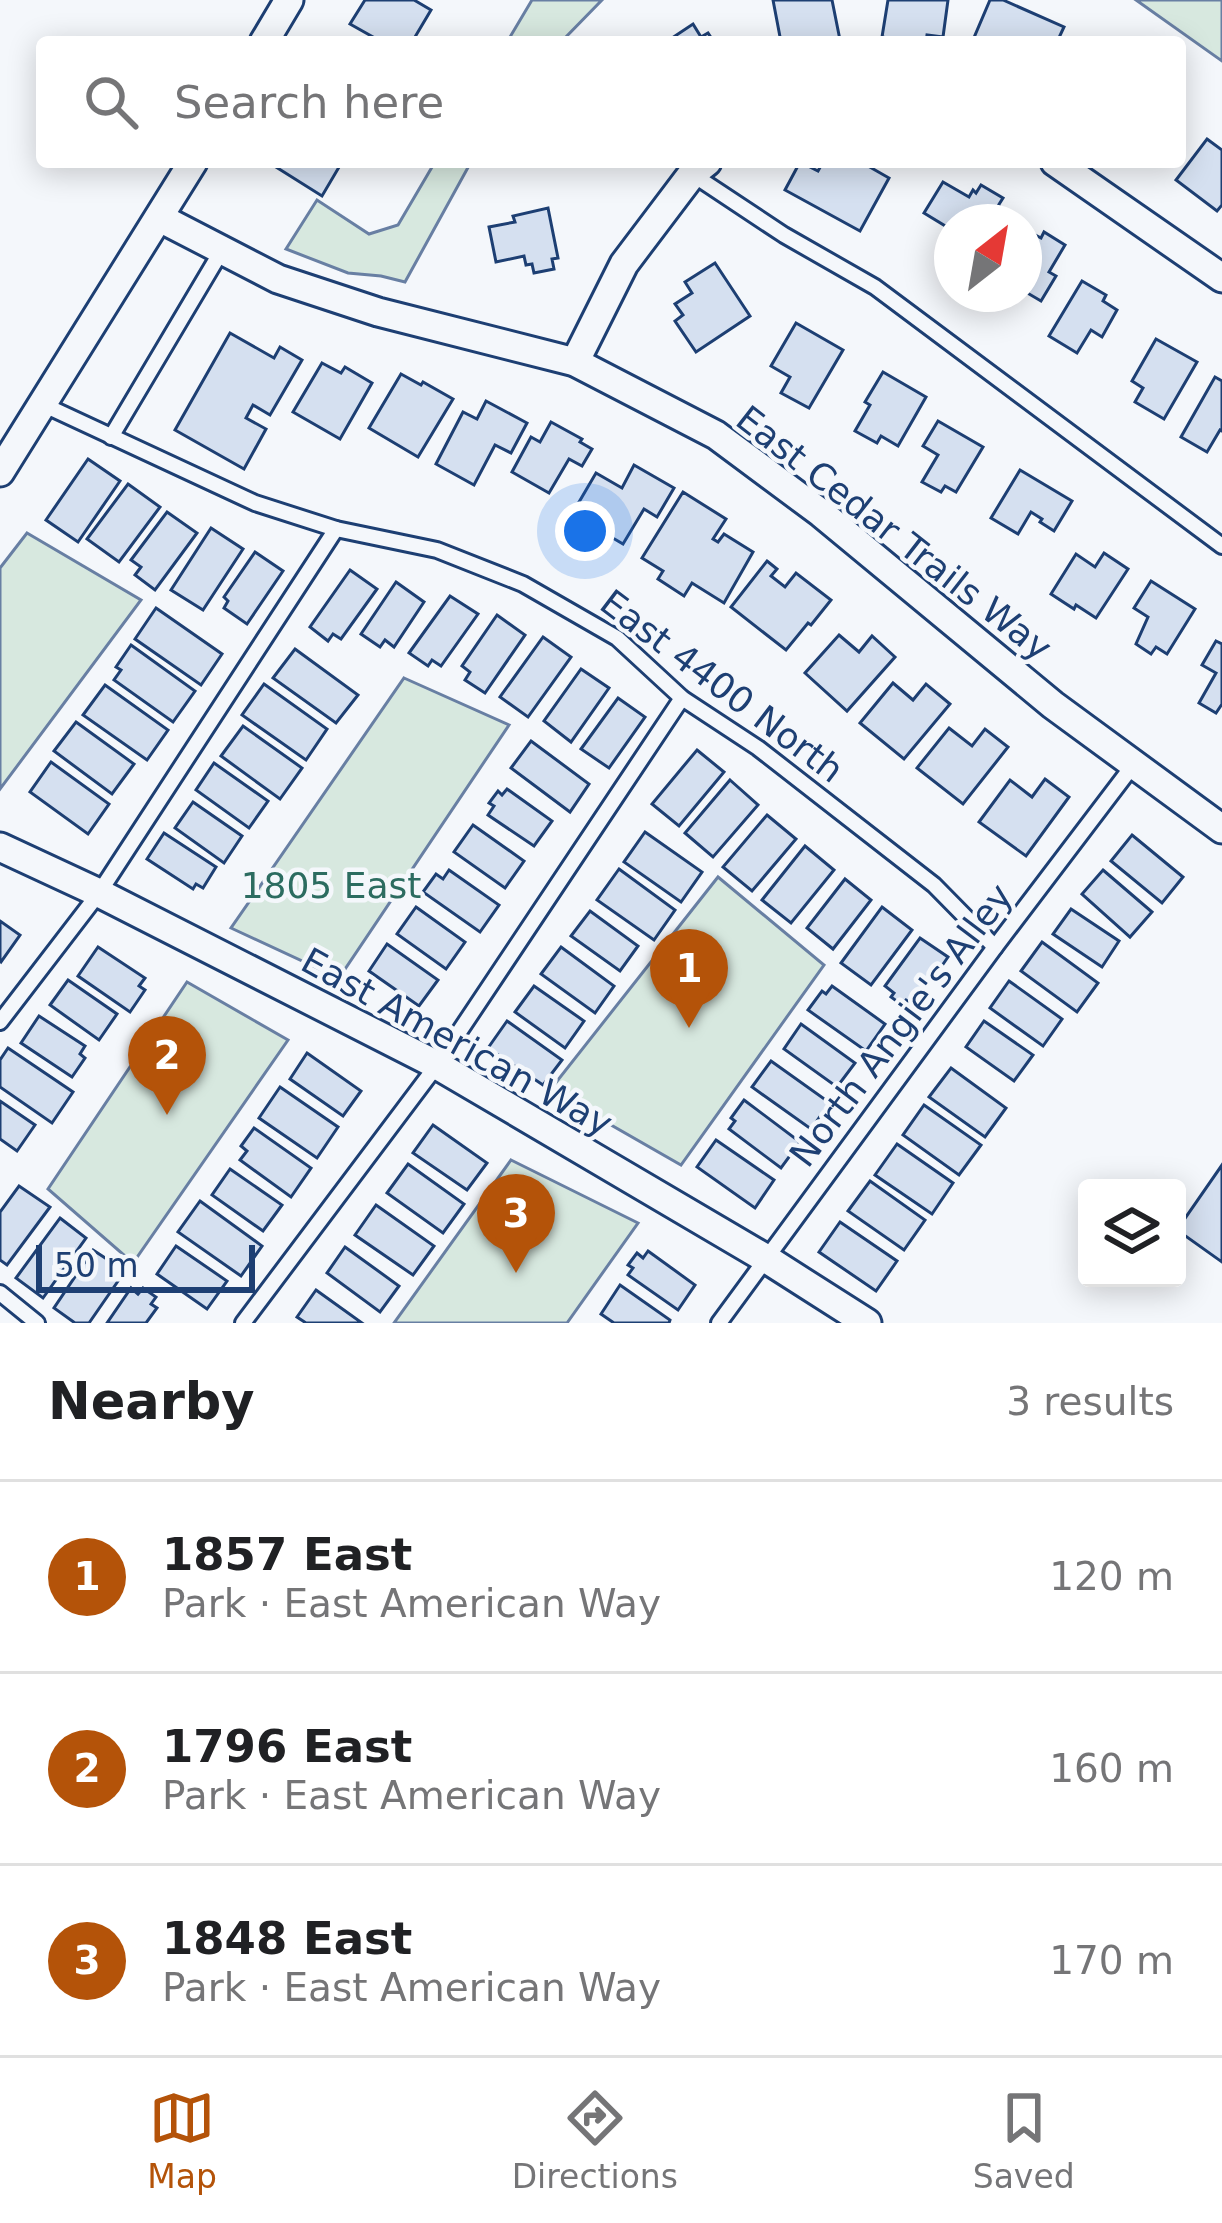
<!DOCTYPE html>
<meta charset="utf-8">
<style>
body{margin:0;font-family:"DejaVu Sans",sans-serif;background:#f2f2f2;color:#202124}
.controls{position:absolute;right:36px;bottom:36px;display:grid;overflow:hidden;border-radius:12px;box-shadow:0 6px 30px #0003}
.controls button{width:108px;height:108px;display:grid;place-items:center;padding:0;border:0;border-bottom:3px solid #e0e0e0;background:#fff;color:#202124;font:60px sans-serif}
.compass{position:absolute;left:934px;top:204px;width:108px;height:108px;border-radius:50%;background:#fff;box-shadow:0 6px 30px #0003;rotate:31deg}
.scale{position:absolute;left:36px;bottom:30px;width:219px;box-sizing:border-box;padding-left:12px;border:6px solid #1d3f73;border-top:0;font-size:33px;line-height:42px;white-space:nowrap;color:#1d3f73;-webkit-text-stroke:9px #f4f7fb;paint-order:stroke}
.you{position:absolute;left:585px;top:531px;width:42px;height:42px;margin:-30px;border:9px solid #fff;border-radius:50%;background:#1a73e8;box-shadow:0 0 0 18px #1a73e833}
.badge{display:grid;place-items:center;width:78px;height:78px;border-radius:50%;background:#b45309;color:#fff;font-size:39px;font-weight:700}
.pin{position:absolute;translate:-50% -99px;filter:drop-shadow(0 3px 6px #0008)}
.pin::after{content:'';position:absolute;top:63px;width:42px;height:36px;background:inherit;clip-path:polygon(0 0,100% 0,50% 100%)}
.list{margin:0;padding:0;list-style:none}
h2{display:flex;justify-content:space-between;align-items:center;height:156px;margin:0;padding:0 48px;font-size:51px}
h2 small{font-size:39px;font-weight:400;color:#757577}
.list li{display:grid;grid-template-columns:78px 1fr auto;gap:36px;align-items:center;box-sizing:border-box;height:192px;padding:0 48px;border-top:3px solid #e0e0e0}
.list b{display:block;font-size:45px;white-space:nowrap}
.list p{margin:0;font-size:39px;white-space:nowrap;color:#757577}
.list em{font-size:39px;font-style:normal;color:#757577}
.icon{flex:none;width:66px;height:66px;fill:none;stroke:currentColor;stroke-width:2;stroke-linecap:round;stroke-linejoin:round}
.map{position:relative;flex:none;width:1222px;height:1323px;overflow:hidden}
.search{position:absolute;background:#fff;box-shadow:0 6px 30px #0003;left:36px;right:36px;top:36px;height:132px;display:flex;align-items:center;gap:30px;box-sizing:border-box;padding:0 42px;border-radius:12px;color:#757577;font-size:45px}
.sheet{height:732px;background:#fff}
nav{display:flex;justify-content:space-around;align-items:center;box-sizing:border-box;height:168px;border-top:3px solid #e0e0e0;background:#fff;font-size:33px;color:#757577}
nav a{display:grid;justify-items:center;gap:6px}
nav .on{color:#b45309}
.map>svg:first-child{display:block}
</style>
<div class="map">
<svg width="1222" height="1323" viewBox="0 0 1222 1323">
<rect width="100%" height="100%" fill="#f4f7fb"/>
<!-- green -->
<g fill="#d7e8df" stroke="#687fa3" stroke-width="3">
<polygon points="532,0 602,0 561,42 507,42"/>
<polygon points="1136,0 1222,0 1222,61"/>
<polygon points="435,162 471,162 405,282 381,276 348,273 286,249 317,200 369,234 398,225"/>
<polygon points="27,533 141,600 0,789 0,568"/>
<polygon points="404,678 509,725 339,978 231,928"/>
<polygon points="718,877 824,965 681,1165 550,1090"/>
<polygon points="187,982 288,1040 133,1263 48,1189"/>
<polygon points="511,1160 638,1223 567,1323 394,1323"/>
</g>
<!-- building -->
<g fill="#d5e0f0" stroke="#1d3f73" stroke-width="3">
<polygon points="365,0 414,0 431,10 412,42 382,42 350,24"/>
<polygon points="773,0 832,0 840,40 781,42"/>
<polygon points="888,0 948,0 943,37 927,35 926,42 915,42 882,37"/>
<polygon points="990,0 1003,0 1064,27 1057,42 978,42 973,40"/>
<polygon points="693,24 701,37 708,33 714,42 666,42"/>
<polygon points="1207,139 1222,150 1222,205 1217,211 1176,180"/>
<polygon points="268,162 342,162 322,196"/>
<polygon points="800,162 818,171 823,162 861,162 889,178 860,231 785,190"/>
<polygon points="943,182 969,197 973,190 976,193 981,185 1003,198 998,206 1002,208 994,222 952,222 952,230 924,213"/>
<polygon points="548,208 558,258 552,259 554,269 534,273 532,264 526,265 524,256 496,262 489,227 515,222 513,216"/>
<polygon points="1024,229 1041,238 1044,232 1065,245 1049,272 1056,276 1041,301 1024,291"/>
<polygon points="715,263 750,316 696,352 675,321 683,315 675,304 692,293 685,282"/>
<polygon points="1082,281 1106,295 1103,301 1117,310 1102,337 1091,330 1077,353 1049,336"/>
<polygon points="796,323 843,350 809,408 781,393 790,377 771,366"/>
<polygon points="230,333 274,358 280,347 302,360 270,415 253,405 246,418 266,429 244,469 175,430"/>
<polygon points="1156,339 1197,362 1164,419 1135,402 1143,388 1132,381"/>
<polygon points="322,363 341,373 345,367 372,383 340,439 293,412"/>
<polygon points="883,372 926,397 898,446 881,436 877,443 855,431 870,405 865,402"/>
<polygon points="401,374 421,385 423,382 453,399 418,457 369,428"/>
<polygon points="1215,377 1222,381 1222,431 1220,430 1207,452 1181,437"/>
<polygon points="486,401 527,423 511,453 495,445 474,485 436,464 463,412 477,419"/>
<polygon points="938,421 983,447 956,492 945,486 941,492 922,482 938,455 923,446"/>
<polygon points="551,422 582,439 580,442 592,449 582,466 569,459 549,493 512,472 531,437 540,442"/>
<polygon points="88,459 120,481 78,542 46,520"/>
<polygon points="634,465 674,488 657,517 644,509 623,544 572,514 596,473 622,488"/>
<polygon points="1020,470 1072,501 1054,531 1040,522 1042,519 1031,512 1018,534 991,518"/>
<polygon points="128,484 160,507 119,562 87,539"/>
<polygon points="683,492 726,519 713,539 718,542 724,534 753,552 724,603 692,583 684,596 658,579 663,571 642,558"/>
<polygon points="167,512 197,533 155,590 135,575 141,567 131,560"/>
<polygon points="211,528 243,549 203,610 171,590"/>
<polygon points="255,552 283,571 247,624 224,608 228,601 224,597"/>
<polygon points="1104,553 1128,569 1096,618 1076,605 1074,609 1051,594 1076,554 1095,567"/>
<polygon points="767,561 777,569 771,576 785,587 796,573 831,600 811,625 808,623 786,650 731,607"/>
<polygon points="350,570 377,589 341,639 333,634 328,641 310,627"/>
<polygon points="1151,581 1195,609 1167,654 1156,647 1151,654 1136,644 1148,617 1134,608"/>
<polygon points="396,582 424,602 394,647 385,640 380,647 361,634"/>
<polygon points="450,596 478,614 441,666 432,660 428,666 409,653"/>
<polygon points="156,608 222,654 201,685 135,639"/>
<polygon points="497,615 525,635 485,693 465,680 470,672 462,666"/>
<polygon points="839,635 859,652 872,636 895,657 847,711 805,673"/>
<polygon points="543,637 571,657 528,717 500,697"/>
<polygon points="1216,641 1222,644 1222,704 1216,713 1199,703 1216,673 1202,665"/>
<polygon points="131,645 195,691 173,722 114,680 121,670 116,667"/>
<polygon points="295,649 358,695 336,723 273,678"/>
<polygon points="581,669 609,688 571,742 544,721"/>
<polygon points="893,683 913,700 926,684 950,704 904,759 860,723"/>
<polygon points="264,684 327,729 306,760 242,715"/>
<polygon points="105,685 168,730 147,760 83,715"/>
<polygon points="618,698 645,717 609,768 581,749"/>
<polygon points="76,722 134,764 112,794 54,751"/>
<polygon points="243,726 302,768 280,799 221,756"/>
<polygon points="949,728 972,746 985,729 1008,747 963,804 917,768"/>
<polygon points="531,741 589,784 570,812 511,768"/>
<polygon points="697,750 724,772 679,826 652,804"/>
<polygon points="51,762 109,804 88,834 30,792"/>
<polygon points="214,763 268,801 249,828 196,790"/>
<polygon points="1045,779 1069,797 1026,856 979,822 1010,780 1032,797"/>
<polygon points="730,780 758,805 713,857 685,833"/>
<polygon points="507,789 552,821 534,846 488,815 494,806 489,803 498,791 502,795"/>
<polygon points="193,802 242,836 224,863 175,828"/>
<polygon points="767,815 796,839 752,891 723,867"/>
<polygon points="473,825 524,861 505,888 454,852"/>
<polygon points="645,832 702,872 681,902 624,862"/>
<polygon points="164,833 216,867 203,888 196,884 193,889 147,859"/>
<polygon points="1132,835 1183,877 1162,903 1111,861"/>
<polygon points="805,846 834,870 791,923 762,900"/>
<polygon points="619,869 675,910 654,940 597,900"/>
<polygon points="449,870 499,905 480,932 423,892 436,874 443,879"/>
<polygon points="1103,870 1152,912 1130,937 1082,894"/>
<polygon points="845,879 871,900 833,949 807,928"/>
<polygon points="416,907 465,942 446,969 397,934"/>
<polygon points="882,907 912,930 871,985 841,963"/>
<polygon points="1071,909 1119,941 1102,967 1053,934"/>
<polygon points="590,911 638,946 620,971 571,936"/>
<polygon points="0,921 20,935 1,962 0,961"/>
<polygon points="920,938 948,957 914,1006 906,1000 902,1005 891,997 894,993 885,986"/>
<polygon points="1042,942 1098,983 1077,1012 1021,971"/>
<polygon points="387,944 438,980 419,1006 369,971"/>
<polygon points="98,947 145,978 139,986 145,990 130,1012 78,976"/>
<polygon points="561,947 614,986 595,1013 541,974"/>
<polygon points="68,980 117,1014 99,1040 50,1005"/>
<polygon points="1009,981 1062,1019 1043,1046 990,1008"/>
<polygon points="534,986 584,1021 565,1048 515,1012"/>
<polygon points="832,986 885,1024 866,1051 808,1010 822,991 826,994"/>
<polygon points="39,1016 85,1046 80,1054 85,1058 72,1077 21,1043"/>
<polygon points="507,1021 562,1060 543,1085 488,1048"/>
<polygon points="984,1021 1033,1055 1014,1081 966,1047"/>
<polygon points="801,1024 855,1063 837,1087 784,1049"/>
<polygon points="8,1048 73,1092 52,1123 0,1087 0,1060"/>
<polygon points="307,1053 361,1091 343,1116 290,1079"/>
<polygon points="771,1061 830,1103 811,1129 752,1087"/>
<polygon points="951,1068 1006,1108 985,1137 929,1097"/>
<polygon points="280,1087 338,1127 317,1158 259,1118"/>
<polygon points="744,1100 800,1142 781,1168 729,1129 735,1121 731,1118"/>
<polygon points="0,1101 35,1125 17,1151 0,1139"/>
<polygon points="924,1105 981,1145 959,1175 903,1135"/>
<polygon points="433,1125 487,1163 467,1190 413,1153"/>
<polygon points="254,1128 311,1168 291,1197 240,1160 247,1151 241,1146"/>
<polygon points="716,1140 774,1180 755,1208 697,1167"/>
<polygon points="897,1144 953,1183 932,1214 875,1175"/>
<polygon points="408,1164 464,1204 443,1233 387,1193"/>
<polygon points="1222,1165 1222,1262 1177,1230"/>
<polygon points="230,1169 282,1205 263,1231 212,1195"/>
<polygon points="870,1181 925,1220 904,1250 848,1211"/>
<polygon points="19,1186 50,1207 7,1265 0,1260 0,1212"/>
<polygon points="200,1201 262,1246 241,1276 178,1232"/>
<polygon points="376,1205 434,1246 413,1275 355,1235"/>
<polygon points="60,1218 86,1238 43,1298 16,1278"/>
<polygon points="840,1222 897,1261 876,1291 819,1252"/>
<polygon points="176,1246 227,1281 207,1309 157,1274"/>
<polygon points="345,1247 399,1286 380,1312 327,1273"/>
<polygon points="93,1250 125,1271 89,1323 75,1323 54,1308"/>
<polygon points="648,1251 695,1285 678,1310 628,1275 633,1268 628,1265 637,1253 643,1258"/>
<polygon points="620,1285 670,1320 669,1323 614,1323 601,1314"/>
<polygon points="131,1288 138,1294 143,1288 156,1297 151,1304 157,1308 146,1323 107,1323"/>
<polygon points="316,1290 362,1323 306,1323 297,1317"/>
</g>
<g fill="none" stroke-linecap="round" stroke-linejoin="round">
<!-- service casing -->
<g stroke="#1d3f73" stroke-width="20">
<g id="service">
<polyline points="692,174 784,235 875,287 1222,546"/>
<polyline points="42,404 255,503 336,529 437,550 523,584 617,638 682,698 758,748 934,885 995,947"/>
<polyline points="111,437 222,250"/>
<polyline points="0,1022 99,893 336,529"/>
<polyline points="0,1293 37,1323"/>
<polyline points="243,1323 437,1065 682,698"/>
<polyline points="719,1323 995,947 1134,764"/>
</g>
</g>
<!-- minor casing -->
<g stroke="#1d3f73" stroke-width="33">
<g id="minor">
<polyline points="264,42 289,0"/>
<polyline points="1055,162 1222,278"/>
<polyline points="160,218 278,279 378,312 575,362 716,435 821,513 1053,705 1222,829"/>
<polyline points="575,362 624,264 692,174 707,162"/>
<polyline points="0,472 193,162"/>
<polyline points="0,847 99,893 437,1065 765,1258 867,1323"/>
</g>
</g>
<!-- service -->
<use href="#service" stroke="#f4f7fb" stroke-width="14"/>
<!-- minor -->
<use href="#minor" stroke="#f4f7fb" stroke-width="27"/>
</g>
<g text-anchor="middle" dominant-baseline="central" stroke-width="9" stroke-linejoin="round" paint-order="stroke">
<!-- street labels -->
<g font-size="36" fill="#1d3f73" stroke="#f4f7fb">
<text transform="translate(894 533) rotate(38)">East Cedar Trails Way</text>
<text transform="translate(722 686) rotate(37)">East 4400 North</text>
<text transform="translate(901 1025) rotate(-53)">North Angie's Alley</text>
<text transform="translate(457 1042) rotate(29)">East American Way</text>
</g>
<!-- park labels -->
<g font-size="36" fill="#2c6c60" stroke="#f4f7fb">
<text x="331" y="885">1805 East</text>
</g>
</g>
</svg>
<div class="controls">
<button><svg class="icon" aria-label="layers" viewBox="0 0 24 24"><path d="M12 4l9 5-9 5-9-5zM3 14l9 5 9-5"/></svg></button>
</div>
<svg class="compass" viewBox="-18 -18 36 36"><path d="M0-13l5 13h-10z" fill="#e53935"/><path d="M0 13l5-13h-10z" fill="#757577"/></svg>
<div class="scale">50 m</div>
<div class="you"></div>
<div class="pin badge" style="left:689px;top:1028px">1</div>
<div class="pin badge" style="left:167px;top:1115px">2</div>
<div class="pin badge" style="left:516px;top:1273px">3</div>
<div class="search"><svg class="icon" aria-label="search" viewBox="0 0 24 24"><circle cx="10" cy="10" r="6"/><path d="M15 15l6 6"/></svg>Search here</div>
</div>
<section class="sheet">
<h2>Nearby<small>3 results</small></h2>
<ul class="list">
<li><span class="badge">1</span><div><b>1857 East</b><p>Park · East American Way</p></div><em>120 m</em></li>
<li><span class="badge">2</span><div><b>1796 East</b><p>Park · East American Way</p></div><em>160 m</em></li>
<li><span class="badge">3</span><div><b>1848 East</b><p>Park · East American Way</p></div><em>170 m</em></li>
</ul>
</section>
<nav>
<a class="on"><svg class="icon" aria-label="map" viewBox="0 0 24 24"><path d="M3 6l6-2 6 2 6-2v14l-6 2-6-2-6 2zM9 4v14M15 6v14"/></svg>Map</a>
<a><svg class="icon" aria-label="directions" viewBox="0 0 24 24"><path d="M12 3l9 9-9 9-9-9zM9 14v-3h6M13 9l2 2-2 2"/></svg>Directions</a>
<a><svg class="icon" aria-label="saved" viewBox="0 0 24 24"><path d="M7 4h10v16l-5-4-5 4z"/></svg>Saved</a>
</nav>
